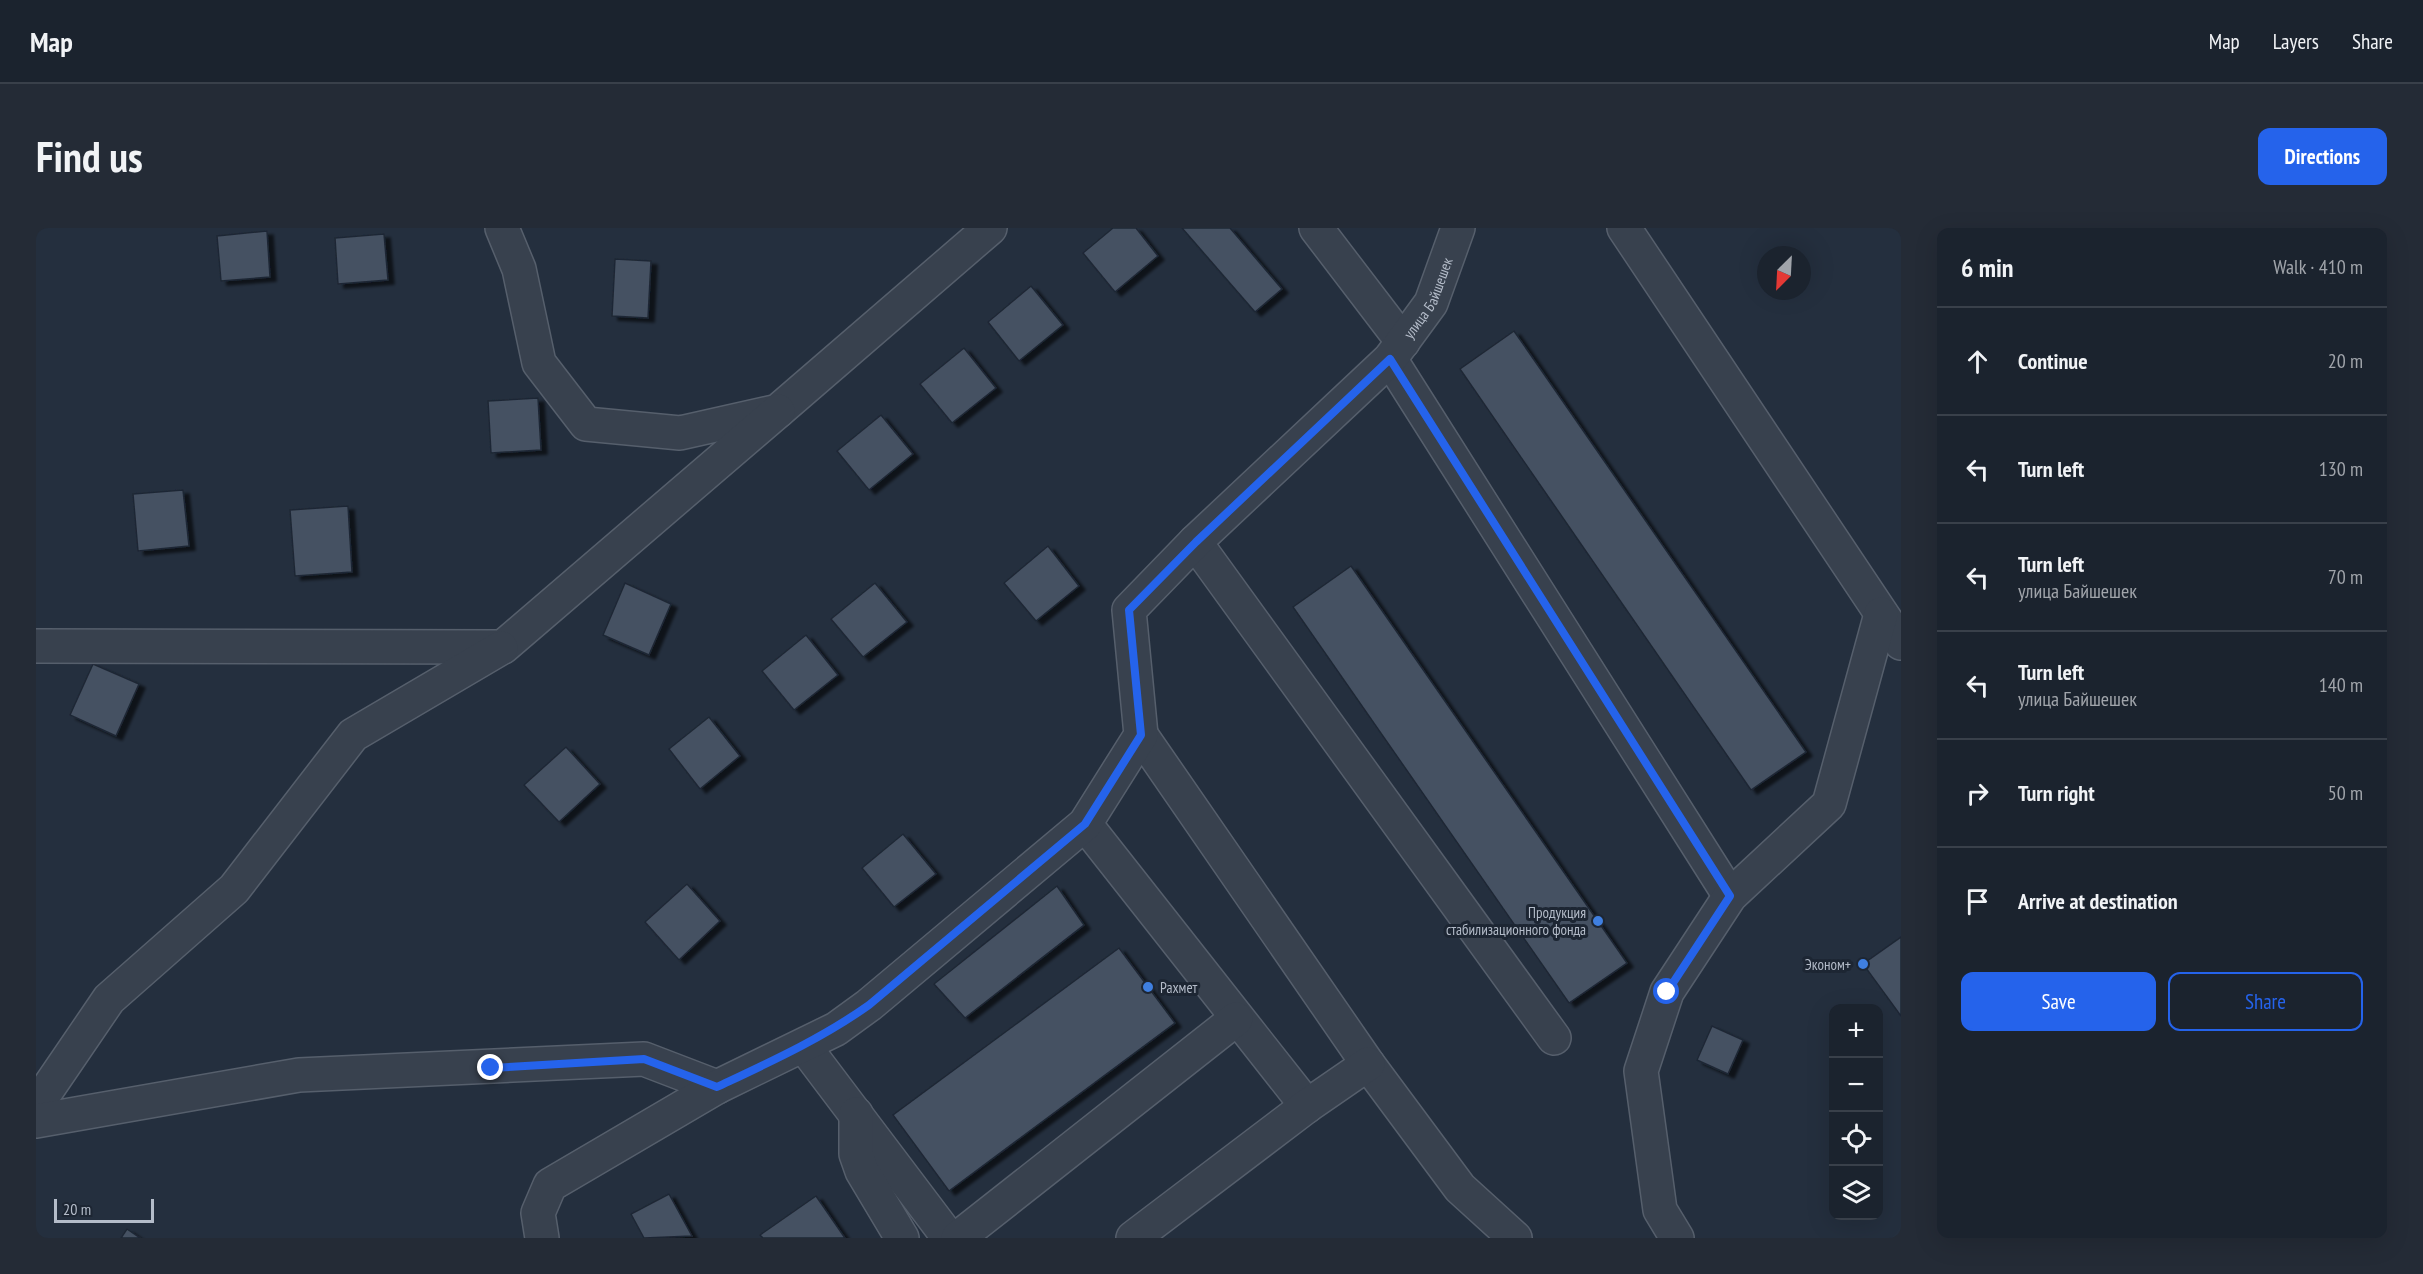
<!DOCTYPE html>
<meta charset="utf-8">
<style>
body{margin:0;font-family:"PT Sans Narrow",sans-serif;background:#242b36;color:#f1f3f6}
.controls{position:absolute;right:18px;bottom:18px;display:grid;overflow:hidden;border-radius:12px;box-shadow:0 6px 24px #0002}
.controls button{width:54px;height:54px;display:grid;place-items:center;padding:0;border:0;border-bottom:2px solid #39404a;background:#1b232e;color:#f1f3f6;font:30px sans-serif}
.compass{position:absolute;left:1721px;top:18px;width:54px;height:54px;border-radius:50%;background:#1b232e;box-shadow:0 6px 24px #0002;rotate:204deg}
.scale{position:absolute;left:18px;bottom:15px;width:100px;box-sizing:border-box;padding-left:6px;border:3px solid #b4bcc9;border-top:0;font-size:16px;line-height:21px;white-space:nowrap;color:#b4bcc9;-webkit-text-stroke:4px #1d2633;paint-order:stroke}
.stop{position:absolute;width:18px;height:18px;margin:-14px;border:4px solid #2563eb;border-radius:50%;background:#fff}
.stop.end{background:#2563eb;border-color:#fff;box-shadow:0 2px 6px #0008}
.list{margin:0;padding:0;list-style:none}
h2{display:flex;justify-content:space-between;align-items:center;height:78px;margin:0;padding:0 24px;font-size:26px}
h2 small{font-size:20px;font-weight:400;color:#a0a4aa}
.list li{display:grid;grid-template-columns:39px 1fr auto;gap:18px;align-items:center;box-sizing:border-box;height:108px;padding:0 24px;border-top:2px solid #39404a}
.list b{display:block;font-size:22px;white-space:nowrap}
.list p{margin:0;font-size:20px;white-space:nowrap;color:#a0a4aa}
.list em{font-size:20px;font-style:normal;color:#a0a4aa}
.actions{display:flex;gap:12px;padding:18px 24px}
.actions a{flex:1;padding:14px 0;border:2px solid #2563eb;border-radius:12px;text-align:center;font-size:21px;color:#2563eb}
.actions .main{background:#2563eb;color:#fff}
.icon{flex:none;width:33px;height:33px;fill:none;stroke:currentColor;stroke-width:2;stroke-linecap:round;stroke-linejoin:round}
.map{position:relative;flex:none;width:1865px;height:1010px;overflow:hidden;border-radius:12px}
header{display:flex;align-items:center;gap:36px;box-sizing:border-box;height:84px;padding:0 30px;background:#1b232e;border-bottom:2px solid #39404a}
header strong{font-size:28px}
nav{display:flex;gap:33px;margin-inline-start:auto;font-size:21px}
.intro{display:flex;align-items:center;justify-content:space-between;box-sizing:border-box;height:144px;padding:0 36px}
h1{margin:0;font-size:42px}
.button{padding:15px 27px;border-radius:12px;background:#2563eb;color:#fff;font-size:21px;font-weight:700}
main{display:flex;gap:36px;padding:0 36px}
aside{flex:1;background:#1b232e;border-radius:12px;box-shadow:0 6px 24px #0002}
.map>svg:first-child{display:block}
</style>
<header>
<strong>Map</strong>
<nav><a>Map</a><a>Layers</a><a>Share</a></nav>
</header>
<div class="intro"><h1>Find us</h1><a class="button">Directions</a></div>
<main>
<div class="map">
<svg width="1865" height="1010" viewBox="0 0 1865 1010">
<defs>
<filter id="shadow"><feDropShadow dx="6" dy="4" stdDeviation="1.5" flood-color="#0009"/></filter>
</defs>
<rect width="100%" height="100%" fill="#242f3e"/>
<!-- building -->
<g fill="#455162" stroke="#1f2835" stroke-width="1.5" filter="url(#shadow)">
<polygon points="1077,0 1100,0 1122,28 1079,64 1047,25"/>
<polygon points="1146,0 1194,0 1246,61 1219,84"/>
<polygon points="231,3 234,49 185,53 181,8"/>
<polygon points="348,6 352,52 302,56 299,10"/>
<polygon points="579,31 615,33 612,90 576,88"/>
<polygon points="995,58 1027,97 983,133 952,94"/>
<polygon points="1478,103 1770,524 1715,562 1424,141"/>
<polygon points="928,120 960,160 916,195 884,156"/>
<polygon points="502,170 505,222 455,225 452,173"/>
<polygon points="845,187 877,226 833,262 801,223"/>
<polygon points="147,262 153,318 102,323 97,266"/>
<polygon points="312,278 316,344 259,348 254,282"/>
<polygon points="1012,318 1043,358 1000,393 968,355"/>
<polygon points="1315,338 1591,735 1533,775 1257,379"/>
<polygon points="589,355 635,376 613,427 567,407"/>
<polygon points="839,355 871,394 827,429 795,391"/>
<polygon points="770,407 802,447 758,482 726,443"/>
<polygon points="57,436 103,456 80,508 34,487"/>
<polygon points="673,489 704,528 664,561 633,521"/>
<polygon points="530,519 564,556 523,594 488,557"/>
<polygon points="867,606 900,646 858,679 826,640"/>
<polygon points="651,656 684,693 643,732 609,694"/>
<polygon points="1021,658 1048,697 929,790 898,756"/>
<polygon points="1865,709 1865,788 1827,736"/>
<polygon points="1083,720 1139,795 913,963 857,887"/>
<polygon points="1676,798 1707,812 1692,846 1661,832"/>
<polygon points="633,966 656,1008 608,1010 595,986"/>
<polygon points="780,968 809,1010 727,1010 724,1007"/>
<polygon points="91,1001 104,1010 85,1010"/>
</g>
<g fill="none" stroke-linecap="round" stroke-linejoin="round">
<!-- minor casing -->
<g stroke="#565f6c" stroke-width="36">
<g id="minor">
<polyline points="466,0 483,41 503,135 550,196 644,205 742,183 954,0"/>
<polyline points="1280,0 1367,114"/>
<polyline points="1588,0 1865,415"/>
<polyline points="1354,131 1694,668"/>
<polyline points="1159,314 1518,810"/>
<polyline points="0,418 467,419 742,183"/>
<polyline points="1105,507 1332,836 1424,960 1479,1010"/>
<polyline points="1049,596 1271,878"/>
<polyline points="768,818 913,1010"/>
<polyline points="0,878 73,771 198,661 317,507 465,420"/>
<polyline points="820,886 820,926 826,943 866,1010"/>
<polyline points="0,893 263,847 608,831 681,859"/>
<path id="s1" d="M506,1010L502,985L514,957L681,859L800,801L833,777L1049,596L1105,507L1093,382L1159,314L1354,131L1395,75L1422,0"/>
<polyline points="922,1010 1200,791"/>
<polyline points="1097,1010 1271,878 1332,836"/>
<polyline points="1641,1010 1624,982 1605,843 1631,764 1694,668 1793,576 1845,386"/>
</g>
</g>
<!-- minor -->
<use href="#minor" stroke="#38414e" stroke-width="33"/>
</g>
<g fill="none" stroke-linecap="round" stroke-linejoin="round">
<!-- route -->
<path stroke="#2563eb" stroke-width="8" d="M455,840L608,831L681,859C734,834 785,811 833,777L1049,596L1105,507L1093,382L1160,314L1354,131L1694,668L1631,764"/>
</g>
<!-- markers -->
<g fill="#3f7fe0" stroke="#1d2633" stroke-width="2">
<circle cx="1562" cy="693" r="6"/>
<circle cx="1827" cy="736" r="6"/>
<circle cx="1112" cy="759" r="6"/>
</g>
<g text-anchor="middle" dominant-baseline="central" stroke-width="6" stroke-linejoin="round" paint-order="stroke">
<!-- street labels -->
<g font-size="15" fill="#b4bcc9" stroke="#1d2633">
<text stroke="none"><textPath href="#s1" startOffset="1370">улица Байшешек</textPath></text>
</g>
<!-- poi labels -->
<g font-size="15" fill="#b4bcc9" stroke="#1d2633" text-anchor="end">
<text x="1550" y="684">Продукция<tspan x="1550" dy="17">стабилизационного фонда</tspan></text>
<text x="1815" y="736">Эконом+</text>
<text x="1124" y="759" text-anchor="start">Рахмет</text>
</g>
</g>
</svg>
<div class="controls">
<button>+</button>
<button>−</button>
<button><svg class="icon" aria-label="locate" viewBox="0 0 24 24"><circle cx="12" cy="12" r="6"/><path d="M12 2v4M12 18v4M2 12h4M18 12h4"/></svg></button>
<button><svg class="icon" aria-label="layers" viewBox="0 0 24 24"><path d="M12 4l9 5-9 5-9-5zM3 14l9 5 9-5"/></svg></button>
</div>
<svg class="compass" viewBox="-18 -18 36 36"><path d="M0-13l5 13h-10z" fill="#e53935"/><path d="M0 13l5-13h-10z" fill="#a0a4aa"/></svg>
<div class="scale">20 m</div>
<div class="stop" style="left:1631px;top:764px"></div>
<div class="stop end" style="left:455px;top:840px"></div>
</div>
<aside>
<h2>6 min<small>Walk · 410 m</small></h2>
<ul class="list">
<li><svg class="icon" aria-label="ahead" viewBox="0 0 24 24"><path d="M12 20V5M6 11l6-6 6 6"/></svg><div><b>Continue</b></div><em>20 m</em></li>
<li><svg class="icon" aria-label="left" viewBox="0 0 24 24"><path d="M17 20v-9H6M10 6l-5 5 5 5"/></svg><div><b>Turn left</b></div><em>130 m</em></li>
<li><svg class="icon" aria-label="left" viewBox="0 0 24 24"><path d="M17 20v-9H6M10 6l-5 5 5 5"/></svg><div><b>Turn left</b><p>улица Байшешек</p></div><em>70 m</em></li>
<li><svg class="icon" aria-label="left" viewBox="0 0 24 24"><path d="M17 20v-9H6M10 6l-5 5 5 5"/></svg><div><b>Turn left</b><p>улица Байшешек</p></div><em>140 m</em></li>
<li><svg class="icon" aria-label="right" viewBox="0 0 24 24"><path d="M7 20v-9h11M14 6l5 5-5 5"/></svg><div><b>Turn right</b></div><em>50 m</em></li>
<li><svg class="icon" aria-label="arrive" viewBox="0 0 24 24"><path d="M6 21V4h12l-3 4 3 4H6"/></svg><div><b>Arrive at destination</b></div></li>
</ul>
<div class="actions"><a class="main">Save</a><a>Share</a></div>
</aside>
</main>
